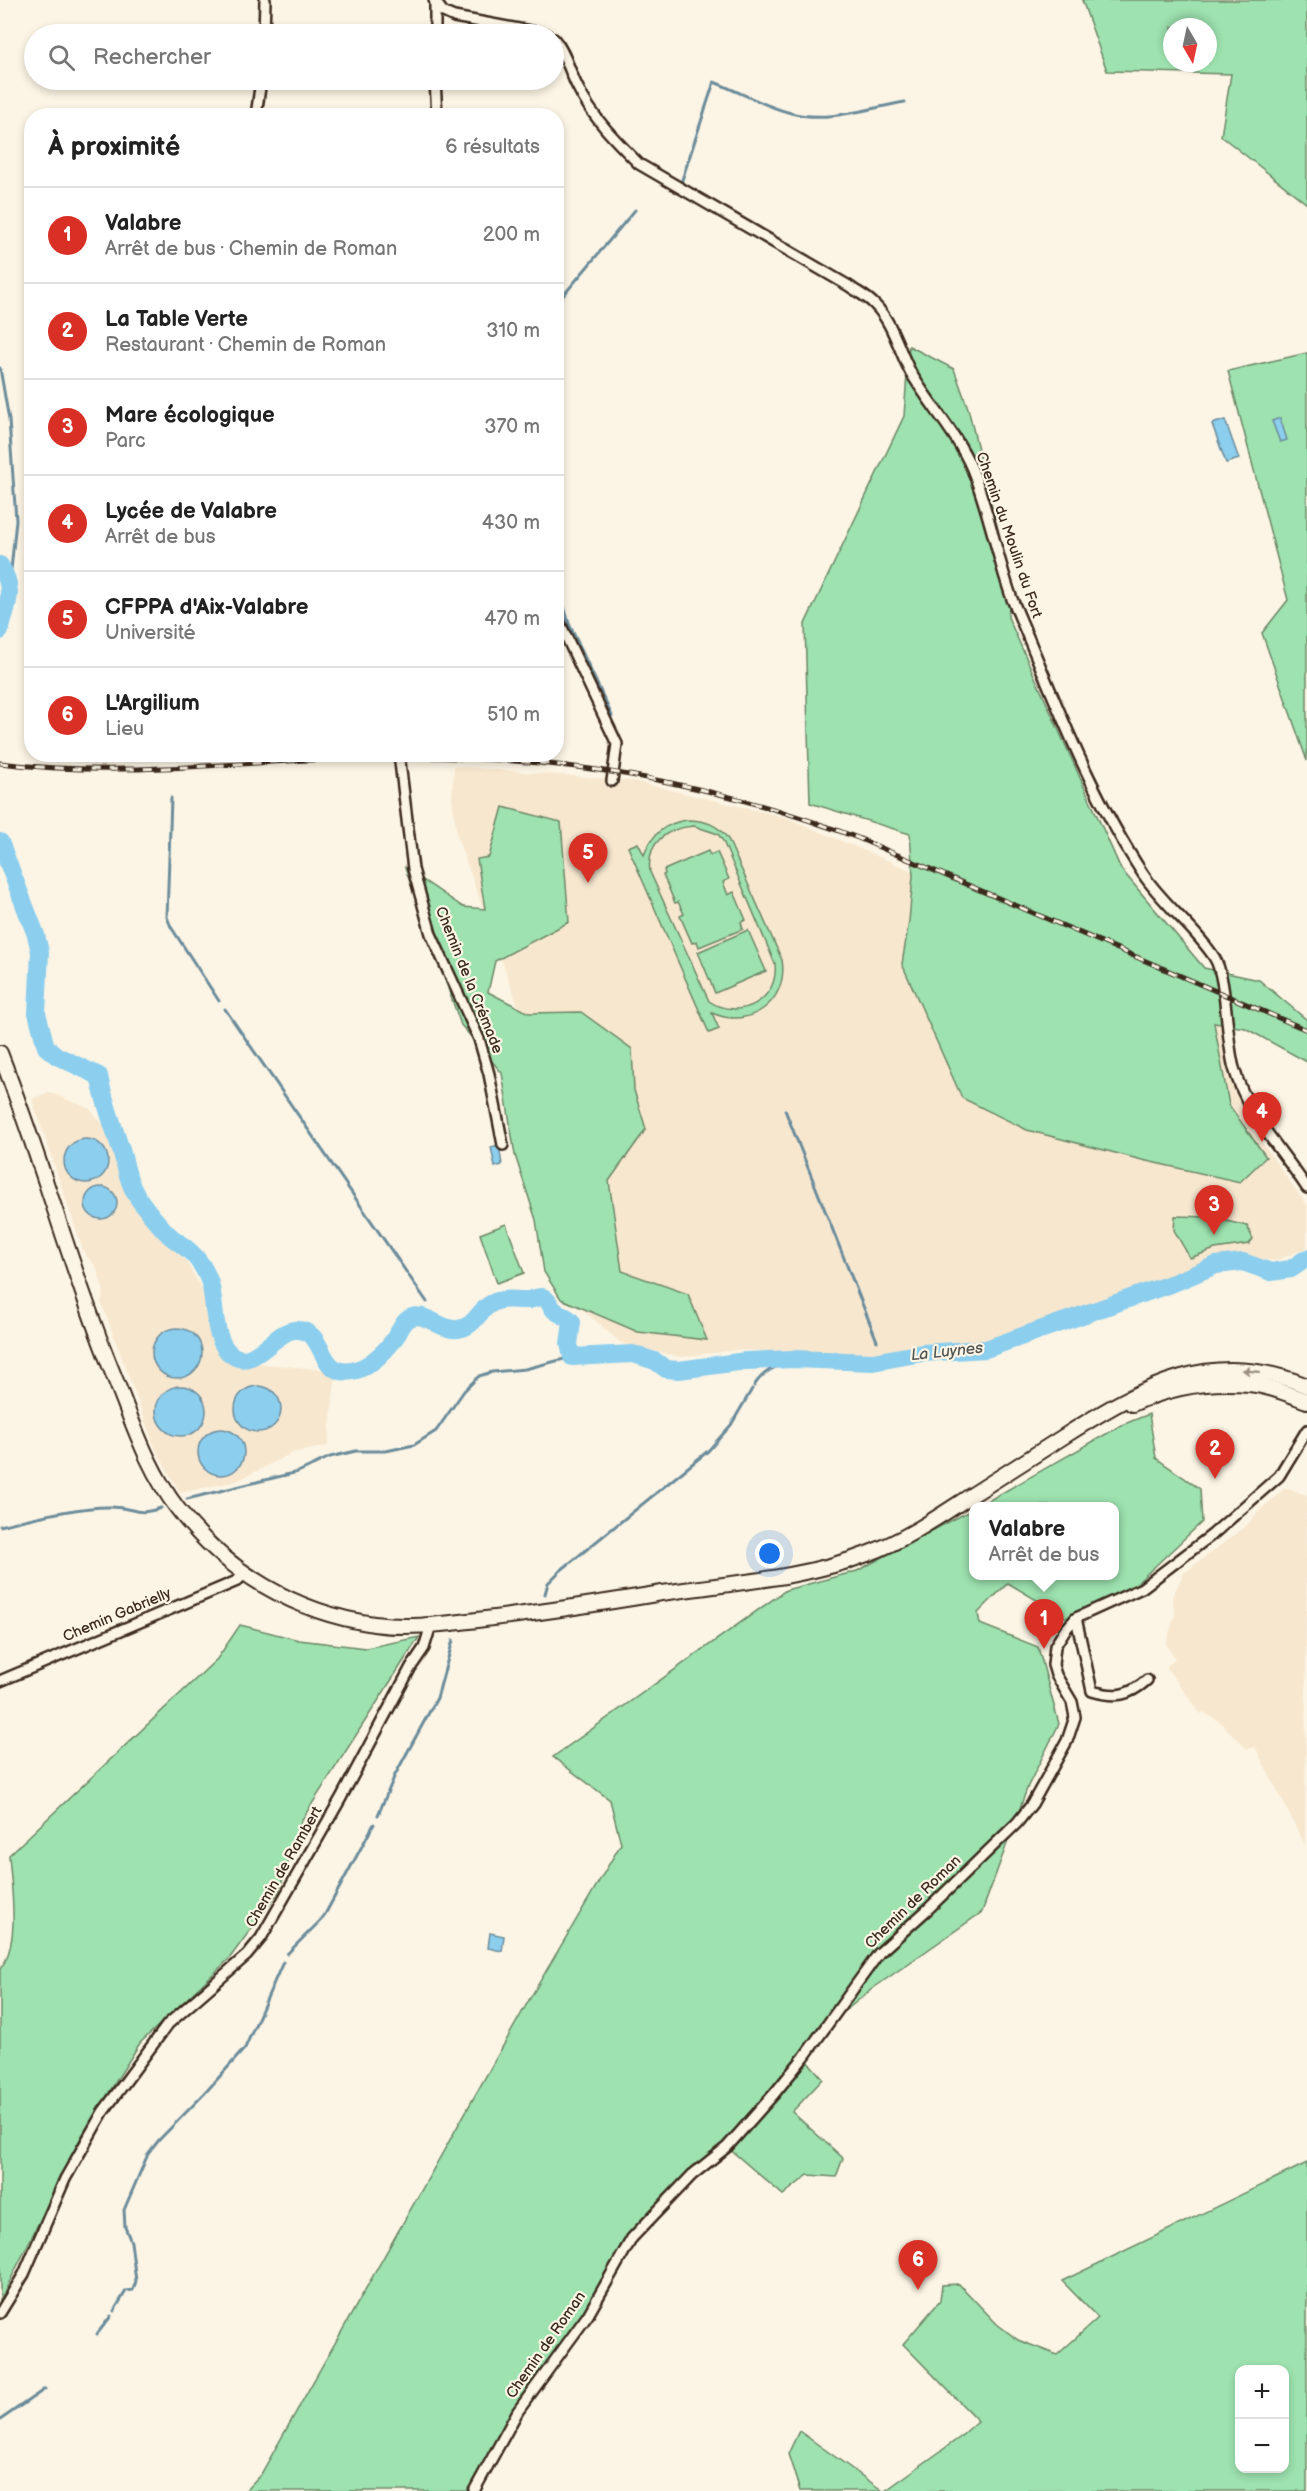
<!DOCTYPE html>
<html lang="fr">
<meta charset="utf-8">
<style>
body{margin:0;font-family:"Balsamiq Sans",sans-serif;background:#f6f6f6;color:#222}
.controls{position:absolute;right:18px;bottom:18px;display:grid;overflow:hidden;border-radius:12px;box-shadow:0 3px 9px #0003}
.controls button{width:54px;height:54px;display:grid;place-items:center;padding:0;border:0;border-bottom:2px solid #e0e0e0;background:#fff;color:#222;font:30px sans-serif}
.compass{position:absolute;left:1163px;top:18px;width:54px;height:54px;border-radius:50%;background:#fff;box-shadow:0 3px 9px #0003;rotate:171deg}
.you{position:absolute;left:770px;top:1554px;width:21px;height:21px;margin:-15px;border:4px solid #fff;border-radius:50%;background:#1a73e8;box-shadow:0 0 0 9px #1a73e833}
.badge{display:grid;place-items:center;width:39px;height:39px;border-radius:50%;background:#d93025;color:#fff;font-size:20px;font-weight:700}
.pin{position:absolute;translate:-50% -50px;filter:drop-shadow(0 2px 3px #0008)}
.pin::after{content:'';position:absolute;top:32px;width:21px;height:18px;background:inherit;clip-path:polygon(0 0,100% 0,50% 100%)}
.popup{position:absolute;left:969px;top:1502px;width:150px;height:78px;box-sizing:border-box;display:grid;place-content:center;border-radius:12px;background:#fff;filter:drop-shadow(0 2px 4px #0005);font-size:20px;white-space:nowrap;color:#767676}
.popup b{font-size:22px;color:#222}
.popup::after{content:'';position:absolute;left:50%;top:100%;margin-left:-12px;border:12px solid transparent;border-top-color:#fff}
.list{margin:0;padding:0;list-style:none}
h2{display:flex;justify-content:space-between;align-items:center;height:78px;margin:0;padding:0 24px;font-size:26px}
h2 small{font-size:20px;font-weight:400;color:#767676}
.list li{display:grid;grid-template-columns:39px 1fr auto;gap:18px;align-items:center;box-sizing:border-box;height:96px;padding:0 24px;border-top:2px solid #e0e0e0}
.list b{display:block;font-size:22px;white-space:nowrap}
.list p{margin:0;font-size:20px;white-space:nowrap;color:#767676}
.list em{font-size:20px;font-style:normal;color:#767676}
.icon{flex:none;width:33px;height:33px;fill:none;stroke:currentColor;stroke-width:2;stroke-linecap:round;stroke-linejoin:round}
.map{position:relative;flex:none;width:1307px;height:2491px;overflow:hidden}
.search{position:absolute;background:#fff;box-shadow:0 3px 9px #0003;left:24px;top:24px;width:540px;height:66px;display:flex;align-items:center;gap:15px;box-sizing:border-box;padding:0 21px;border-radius:33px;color:#767676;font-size:22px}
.panel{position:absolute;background:#fff;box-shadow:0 3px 9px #0003;left:24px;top:108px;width:540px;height:654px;border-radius:24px}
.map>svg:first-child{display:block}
</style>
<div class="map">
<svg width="1307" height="2491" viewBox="0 0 1307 2491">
<rect width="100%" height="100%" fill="#fcf5e5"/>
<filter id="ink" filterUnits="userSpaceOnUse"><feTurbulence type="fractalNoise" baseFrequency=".0167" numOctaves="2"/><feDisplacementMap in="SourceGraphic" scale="12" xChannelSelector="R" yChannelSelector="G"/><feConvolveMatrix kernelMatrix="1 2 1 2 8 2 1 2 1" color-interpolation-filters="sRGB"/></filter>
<g filter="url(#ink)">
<!-- built -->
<g fill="#f7e7cf">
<polygon points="454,766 633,781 785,817 1217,1000 1227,1073 1252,1129 1307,1205 1307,1248 1275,1261 1227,1256 981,1344 905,1348 867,1355 737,1350 680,1357 621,1343 567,1296 562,1127 457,837 452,798"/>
<polygon points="49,1092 90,1109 106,1128 137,1204 158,1233 186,1261 204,1293 227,1352 233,1358 255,1363 336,1371 328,1446 292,1453 237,1481 180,1493 156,1450 101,1302 104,1291 96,1267 84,1253 32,1099"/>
<polygon points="1285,1488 1307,1495 1305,1845 1255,1747 1247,1749 1219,1721 1203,1712 1201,1714 1166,1667 1175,1659 1166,1644 1175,1614 1172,1597 1184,1573 1246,1526 1259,1511"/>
</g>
<!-- green -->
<g fill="#9de2af" stroke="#6c8666" stroke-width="1.5" fill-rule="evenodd">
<path d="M1082,0H1307V204L1221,136L1231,74L1107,71ZM1172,27H1208V63H1172Z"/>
<polygon points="909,346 954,369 968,408 1011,585 1008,617 1121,869 1204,968 1259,980 1307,1020 1307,1062 1245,1028 1214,1023 1229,1105 1266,1157 1240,1182 1142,1160 1027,1130 962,1098 902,964 909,921 913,876 910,834 810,803 805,624 904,416"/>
<polygon points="1307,353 1307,761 1262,633 1288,600 1228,371"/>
<polygon points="503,807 561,822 569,922 495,961 488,992 529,1013 581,1012 632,1049 634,1090 646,1129 609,1181 622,1271 688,1294 707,1340 638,1332 561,1299 544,1272 536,1220 515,1155 502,1073 461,1025 405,868 463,907 485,909 477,859 489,857"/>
<path d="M687,820C704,820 718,824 728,839L782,960C789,1001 750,1030 712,1013L719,1029L709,1033L628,847L638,843L644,855C652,834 665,823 687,820ZM694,826L718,834L723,841L775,964C779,1001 739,1021 709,1001L650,872C646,842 667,828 694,826Z"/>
<polygon points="708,851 710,855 717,852 729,879 723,882 728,895 734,892 746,920 741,922 743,929 699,947 697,941 692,943 680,916 684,914 678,902 675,903 663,875 665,874 664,870"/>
<polygon points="748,930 766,971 715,993 698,952"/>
<polygon points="1175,1216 1210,1217 1247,1226 1253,1239 1249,1244 1215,1249 1190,1258 1174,1230"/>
<polygon points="506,1224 524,1273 497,1283 480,1234"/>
<polygon points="1149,1414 1156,1458 1200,1489 1202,1522 1134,1586 1068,1619 1008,1583 978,1613 980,1624 1038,1647 1059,1724 1028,1786 982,1912 872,1989 823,2029 804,2057 823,2079 792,2112 843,2158 836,2177 808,2175 783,2195 727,2147 645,2223 588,2315 544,2375 474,2491 245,2491 261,2474 529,2000 621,1844 610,1800 553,1757 786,1590 857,1571 973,1509 974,1576 1114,1576 1114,1506 979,1506 1122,1425"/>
<path d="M240,1625L299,1640L366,1648L419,1637L301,1821L279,1891L229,1959L140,2043L81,2137L0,2301V1969C21,1944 11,1886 9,1855L217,1659Z"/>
<path d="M1307,2163V2491H885L959,2438L978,2421L903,2344L940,2301L942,2285L959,2284L997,2324L1018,2340L1057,2355L1098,2318L1062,2281ZM1240,2370H1284V2468H1240Z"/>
<polygon points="799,2431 883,2491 800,2491 788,2454"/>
</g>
<!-- water -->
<g fill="#8cceee" stroke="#6c8c9b" stroke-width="1.5">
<polygon points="1280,418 1287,440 1280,442 1272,421"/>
<polygon points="1225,420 1239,459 1226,463 1212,424"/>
<circle cx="86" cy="1161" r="22"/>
<polygon points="499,1145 502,1165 495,1167 491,1147"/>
<circle cx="101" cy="1203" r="16"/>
<circle cx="177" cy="1353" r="25"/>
<circle cx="258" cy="1409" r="23"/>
<circle cx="181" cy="1411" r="25"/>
<circle cx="221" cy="1452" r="23"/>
<polygon points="490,1933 504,1936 502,1951 488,1948"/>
</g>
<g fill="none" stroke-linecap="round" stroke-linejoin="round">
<!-- stream -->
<g stroke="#6c8c9b" stroke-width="3">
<path d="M680,186L714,82C740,92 764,106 791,113C827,123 870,108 905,102"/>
<polyline points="556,307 562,297 635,210"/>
<polyline points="0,368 9,420 16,520 10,580"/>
<polyline points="556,579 569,624 612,716"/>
<polyline points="171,798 167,917 171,927 219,1001"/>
<polyline points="225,1009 427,1302"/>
<polyline points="785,1110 877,1341"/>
<polyline points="440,1319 446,1328"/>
<path d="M754,1386C763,1371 777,1366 793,1359"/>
<polyline points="187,1499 298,1472 330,1457 356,1451 386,1451 414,1445 436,1431 464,1391 479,1376 492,1372 525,1369 572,1357"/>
<path d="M0,1526C31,1518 79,1506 111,1507C135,1507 134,1517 161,1508"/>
<polyline points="545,1594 548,1583 560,1571 708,1451 731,1425 752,1389"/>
<polyline points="378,1815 395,1775 437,1698 453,1640"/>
<polyline points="287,1954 323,1918 374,1824"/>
<polyline points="114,2311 126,2291 133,2290 136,2281 131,2242 125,2227 124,2210 148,2154 159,2140 205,2093 245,2048 283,1962"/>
<polyline points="97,2334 111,2316"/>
<polyline points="0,2420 45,2389"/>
</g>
<!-- river -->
<g stroke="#8cceee" stroke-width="18">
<path d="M0,565C16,590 7,604 0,631"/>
<path d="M0,842L36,935L40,952L37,1013L46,1047L57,1056L99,1076C104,1101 113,1125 121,1150C125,1162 127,1177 133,1189C137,1198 145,1207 151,1215C157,1222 163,1229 169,1235C178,1243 190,1249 197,1259C202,1265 207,1274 210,1283C216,1303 212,1341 232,1355C254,1371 274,1331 295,1330C327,1328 316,1377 352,1371C370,1368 388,1349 397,1335C400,1330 403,1323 407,1320C422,1307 441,1332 458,1329C474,1327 477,1313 489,1305C502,1296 514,1301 529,1300C533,1299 538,1297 542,1297C549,1299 550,1306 554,1310C560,1315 568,1316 572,1322L569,1344L572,1357L633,1354L655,1361L666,1369L679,1370L746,1361L793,1359L873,1362L922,1353L986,1349L1176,1282L1216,1265L1243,1262L1271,1272L1291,1269L1307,1258"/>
</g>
<!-- minor casing -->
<g stroke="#3b2a1e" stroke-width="14">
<g id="minor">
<polyline points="434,0 443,12 454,17 546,34"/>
<polyline points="435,4 435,34"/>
<polyline points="264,34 265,0"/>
<path d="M554,39C566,53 569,71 578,88C592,117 616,141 639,164L849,286C857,292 868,297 875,305C893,323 899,351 911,373C930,405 957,434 972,469C989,511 997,557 1012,599C1052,692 1087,789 1143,874C1164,905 1195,928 1214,957C1227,976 1226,1041 1234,1068C1246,1113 1282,1150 1307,1188"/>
<polyline points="435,80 437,116"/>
<polyline points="256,116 261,80"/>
<polyline points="556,615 617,744 612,781"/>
<polyline points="399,754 413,869 431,934 479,1039 489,1074 503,1145"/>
<path d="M1076,1618L1092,1691C1116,1698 1129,1696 1147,1680"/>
<polyline points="0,1681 237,1581 244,1574"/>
<polyline points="0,2313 24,2274 65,2179 103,2112 168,2024 247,1955 261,1938 341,1798 411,1667 424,1648 431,1625"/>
<polyline points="474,2491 518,2411 588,2315 632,2238 692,2175 727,2147 774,2094 804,2057 879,1953 927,1910 1017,1823 1032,1804 1067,1741 1075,1717 1072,1702 1056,1675 1053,1665 1055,1646 1065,1630 1076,1618 1142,1588 1213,1534 1279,1476 1307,1430"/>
</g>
</g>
<!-- secondary casing -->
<g stroke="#3b2a1e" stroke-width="18">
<g id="secondary">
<path d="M0,1053C43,1163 73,1277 118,1386C135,1429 150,1473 178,1509C226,1572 296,1613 374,1624C408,1629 443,1624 477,1620C537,1613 596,1604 656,1594C726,1583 800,1580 867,1554C905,1540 938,1517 972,1495C1003,1475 1035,1455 1066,1435C1145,1385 1213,1347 1307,1386"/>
<path d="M1132,1404C1168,1388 1209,1380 1249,1384C1269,1386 1288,1394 1307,1401"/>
</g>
</g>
<!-- minor -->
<use href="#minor" stroke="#fcf5e5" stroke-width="9"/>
<!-- secondary -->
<use href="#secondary" stroke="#fcf5e5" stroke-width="14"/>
<!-- rail casing -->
<g stroke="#3b2a1e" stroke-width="5">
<path id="rail" d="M0,763C133,780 265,757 398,757C562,756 705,780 858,838L1307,1030"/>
</g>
<!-- rail -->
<use href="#rail" stroke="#fcf5e5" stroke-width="3" stroke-dasharray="9" stroke-linecap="butt"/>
</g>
<!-- one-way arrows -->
<defs><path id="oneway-solid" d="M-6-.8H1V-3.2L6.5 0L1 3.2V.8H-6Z" transform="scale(1.5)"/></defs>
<use fill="#9c9082" href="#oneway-solid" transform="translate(1251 1371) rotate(-174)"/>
</g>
<g text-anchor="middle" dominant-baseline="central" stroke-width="4.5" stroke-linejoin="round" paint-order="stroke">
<!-- street labels -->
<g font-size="15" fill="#3b2a1e" stroke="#fcf5e5">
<text transform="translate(1009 535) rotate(71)">Chemin du Moulin du Fort</text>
<text transform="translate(469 980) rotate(68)">Chemin de la Crémade</text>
<text transform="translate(117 1615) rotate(-23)">Chemin Gabrielly</text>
<text transform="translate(284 1867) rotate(-60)">Chemin de Rambert</text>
<text transform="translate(913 1902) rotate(-44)">Chemin de Roman</text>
<text transform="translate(546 2345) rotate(-55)">Chemin de Roman</text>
</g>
<!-- water labels -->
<g font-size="16" font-style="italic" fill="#4f5352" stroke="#fcf5e5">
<text transform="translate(947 1352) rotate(-6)">La Luynes</text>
</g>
</g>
</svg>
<div class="controls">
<button>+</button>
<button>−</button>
</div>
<svg class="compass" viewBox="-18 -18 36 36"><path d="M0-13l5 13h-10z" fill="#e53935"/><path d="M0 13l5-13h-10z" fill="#767676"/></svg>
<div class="you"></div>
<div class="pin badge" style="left:1044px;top:1649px">1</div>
<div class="popup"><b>Valabre</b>Arrêt de bus</div>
<div class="pin badge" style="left:1215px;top:1479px">2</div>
<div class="pin badge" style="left:1214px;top:1235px">3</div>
<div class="pin badge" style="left:1262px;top:1142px">4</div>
<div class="pin badge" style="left:588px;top:883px">5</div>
<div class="pin badge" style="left:918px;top:2290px">6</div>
<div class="search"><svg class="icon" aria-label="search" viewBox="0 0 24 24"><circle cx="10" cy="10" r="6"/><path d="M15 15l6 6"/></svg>Rechercher</div>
<section class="panel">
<h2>À proximité<small>6 résultats</small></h2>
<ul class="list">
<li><span class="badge">1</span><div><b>Valabre</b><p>Arrêt de bus · Chemin de Roman</p></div><em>200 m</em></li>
<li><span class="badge">2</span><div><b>La Table Verte</b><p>Restaurant · Chemin de Roman</p></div><em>310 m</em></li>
<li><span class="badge">3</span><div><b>Mare écologique</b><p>Parc</p></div><em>370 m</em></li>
<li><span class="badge">4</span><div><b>Lycée de Valabre</b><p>Arrêt de bus</p></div><em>430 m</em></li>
<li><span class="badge">5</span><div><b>CFPPA d'Aix-Valabre</b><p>Université</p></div><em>470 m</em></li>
<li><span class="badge">6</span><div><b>L'Argilium</b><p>Lieu</p></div><em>510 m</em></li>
</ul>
</section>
</div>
